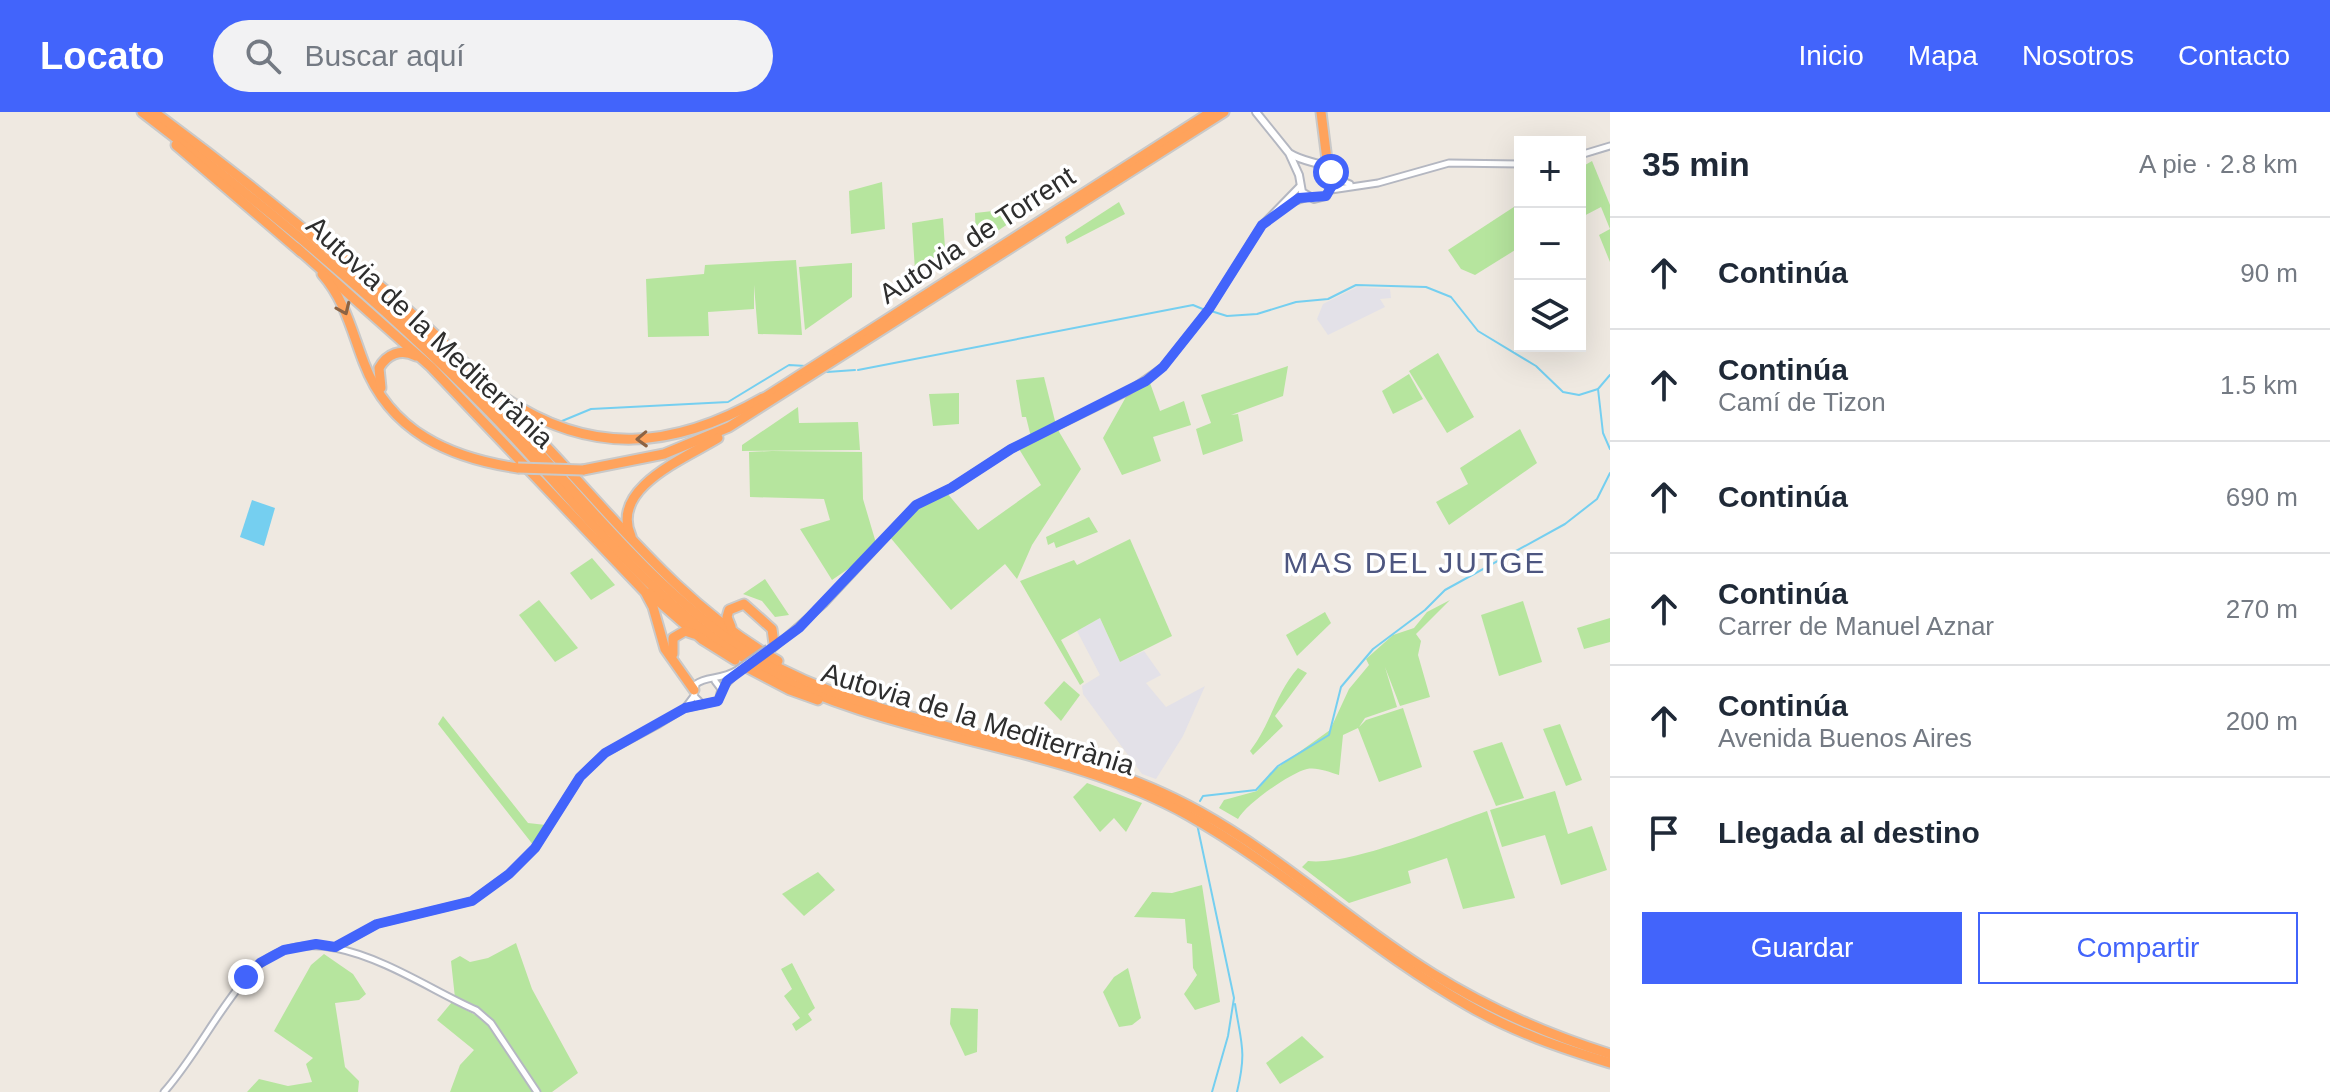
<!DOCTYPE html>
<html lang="es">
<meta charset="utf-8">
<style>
body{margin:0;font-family:Helvetica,sans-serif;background:#f2f2f3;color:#1f2937}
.controls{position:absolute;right:24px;top:24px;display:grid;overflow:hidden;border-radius:0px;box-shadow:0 8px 32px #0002}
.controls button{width:72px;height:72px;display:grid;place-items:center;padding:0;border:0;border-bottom:2px solid #e0e1e3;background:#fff;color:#1f2937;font:40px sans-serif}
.stop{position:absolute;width:24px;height:24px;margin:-18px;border:6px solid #4264fb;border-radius:50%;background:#fff}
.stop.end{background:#4264fb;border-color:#fff;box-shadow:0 2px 8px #0008}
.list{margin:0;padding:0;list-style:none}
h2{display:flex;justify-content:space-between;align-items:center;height:104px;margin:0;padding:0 32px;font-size:34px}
h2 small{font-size:26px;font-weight:400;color:#747a83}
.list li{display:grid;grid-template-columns:52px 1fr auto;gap:24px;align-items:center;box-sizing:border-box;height:112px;padding:0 32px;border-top:2px solid #e0e1e3}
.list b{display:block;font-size:30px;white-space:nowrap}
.list p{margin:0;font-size:26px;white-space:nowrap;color:#747a83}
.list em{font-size:26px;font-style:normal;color:#747a83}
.actions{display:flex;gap:16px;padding:24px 32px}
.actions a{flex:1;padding:18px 0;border:2px solid #4264fb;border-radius:0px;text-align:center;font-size:28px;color:#4264fb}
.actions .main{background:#4264fb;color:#fff}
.icon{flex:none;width:44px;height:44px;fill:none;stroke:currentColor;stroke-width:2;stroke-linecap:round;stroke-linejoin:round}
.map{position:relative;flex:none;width:1610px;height:980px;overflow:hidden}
header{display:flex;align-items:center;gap:48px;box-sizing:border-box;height:112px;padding:0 40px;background:#4264fb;color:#fff}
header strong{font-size:38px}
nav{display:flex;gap:44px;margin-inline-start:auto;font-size:28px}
.search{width:560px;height:72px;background:#f2f2f3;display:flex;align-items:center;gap:20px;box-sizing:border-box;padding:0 28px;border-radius:44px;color:#747a83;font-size:30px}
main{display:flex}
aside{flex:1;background:#fff}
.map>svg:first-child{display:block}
</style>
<header>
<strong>Locato</strong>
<div class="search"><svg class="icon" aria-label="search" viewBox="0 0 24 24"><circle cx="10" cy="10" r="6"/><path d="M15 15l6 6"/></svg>Buscar aquí</div>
<nav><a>Inicio</a><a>Mapa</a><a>Nosotros</a><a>Contacto</a></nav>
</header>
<main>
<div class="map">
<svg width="1610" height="980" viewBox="0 0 1610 980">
<rect width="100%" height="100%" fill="#efe9e1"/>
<!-- industrial -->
<g fill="#e3e1e8">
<polygon points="1357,175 1390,177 1391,186 1380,187 1385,195 1328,223 1317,207 1323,192"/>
<polygon points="1100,506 1120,550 1144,539 1161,563 1146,571 1166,595 1205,574 1183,624 1156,667 1142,662 1083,582 1082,574 1100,563 1077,519"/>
</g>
<!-- green -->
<g fill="#b6e59e">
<polygon points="1592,49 1610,93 1610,150 1599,123 1610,117 1601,95 1580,106 1580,56"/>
<polygon points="882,70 885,117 851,122 849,79"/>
<polygon points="1119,90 1125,102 1067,132 1065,125"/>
<polygon points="1520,91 1520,135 1475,163 1461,157 1448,138"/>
<polygon points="1002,98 1008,112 976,133 975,101"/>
<polygon points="943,106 946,151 915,159 912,111"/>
<polygon points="796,148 802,223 758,222 754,173 754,197 708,200 709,224 648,225 646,167 704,162 705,153"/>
<polygon points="852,151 852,185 805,218 799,155"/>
<polygon points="1438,241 1474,305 1447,321 1409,259"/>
<polygon points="1288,254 1283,284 1231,303 1238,302 1243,329 1203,343 1196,317 1211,311 1201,283"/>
<polygon points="1409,262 1423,287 1393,302 1382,279"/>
<polygon points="1044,265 1056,313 1031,325 1026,305 1022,305 1016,268"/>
<polygon points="1150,271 1160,299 1184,289 1191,313 1153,325 1161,349 1122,363 1103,326 1127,283"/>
<polygon points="959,281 959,312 933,314 929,282"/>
<polygon points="798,295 799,311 858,310 860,338 742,339 742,333"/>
<polygon points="1520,317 1537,351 1449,413 1436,390 1468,372 1460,356"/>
<polygon points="1058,318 1081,357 1032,433 1017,467 1005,452 951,498 889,424 917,396 947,381 978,418 1041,373 1019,337"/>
<polygon points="772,339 862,340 863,387 876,431 861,448 832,468 800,417 830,408 824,387 750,385 749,340"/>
<polygon points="1089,405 1098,420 1056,436 1054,430 1048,433 1046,425"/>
<polygon points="1130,427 1172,524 1120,550 1100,506 1061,528 1084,570 1080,573 1020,469 1074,448 1077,453"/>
<polygon points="592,446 615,473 591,488 570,461"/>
<polygon points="765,467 789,503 775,505 762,489 743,482"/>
<polygon points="539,488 578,536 555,550 519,503"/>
<path d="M1450,488L1416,522L1421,529L1418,543L1430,585L1400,594L1385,555L1397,595L1365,606L1359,615L1366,608L1403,596L1422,655L1379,670L1358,616L1343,623L1339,663C1329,660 1317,655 1307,657C1290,661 1246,692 1238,707L1219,696L1224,688L1257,679L1270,661L1330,618L1349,577L1369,553L1366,547L1393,523L1414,516L1427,500Z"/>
<polygon points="1523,489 1542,550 1499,564 1481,503"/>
<polygon points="1325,500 1331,511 1297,544 1286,523"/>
<polygon points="1610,506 1610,530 1584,537 1577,516"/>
<path d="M1298,556L1307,561L1275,604L1283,614L1253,643L1250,639C1272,610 1275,582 1298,556Z"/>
<polygon points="1064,569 1080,583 1061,609 1044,591"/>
<polygon points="443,604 528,711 546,713 534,734 438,612"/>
<polygon points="1560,612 1582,668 1566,674 1543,617"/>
<polygon points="1502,630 1524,686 1496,694 1473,639"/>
<polygon points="1087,671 1142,691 1126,720 1114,706 1100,720 1073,685"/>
<polygon points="1555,679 1568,722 1592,714 1607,758 1561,773 1545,723 1502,735 1490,698"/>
<path d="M1487,699L1515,786L1463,797L1447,746L1408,759L1411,771L1349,791L1302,755L1308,749C1351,754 1443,714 1487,699Z"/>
<polygon points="818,760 835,778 804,804 782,782"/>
<polygon points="1202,773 1220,890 1195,898 1184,882 1197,863 1193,856 1192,832 1187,831 1185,807 1134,805 1152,780 1172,781"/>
<polygon points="516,831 532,877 578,961 552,980 540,980 490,907 455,886 451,849 460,844 470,850 488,846"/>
<polygon points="324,842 353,862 366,882 359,888 335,891 345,955 359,969 358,980 247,980 259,967 288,974 312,970 306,952 313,946 274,919 311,853"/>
<polygon points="792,851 815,896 808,902 812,908 796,919 792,912 800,906 784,884 792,877 781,857"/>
<polygon points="1128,856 1141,906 1132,913 1119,915 1103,880 1114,865"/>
<polygon points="452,890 486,909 535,980 450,980 460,953 474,938 437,908"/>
<polygon points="951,896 978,897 977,940 965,944 950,912"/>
<polygon points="1302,924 1324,945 1280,972 1266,951"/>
</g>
<!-- water -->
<polygon fill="#75cff0" points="252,388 275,396 264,434 240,425"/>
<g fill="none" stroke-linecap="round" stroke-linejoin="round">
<!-- stream -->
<g stroke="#75cff0" stroke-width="2">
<polyline points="1211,199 1227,204 1257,202 1296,190 1328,187 1356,173 1426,175 1451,185 1478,219 1536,254 1563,280 1579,283 1598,277"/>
<polyline points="858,258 1193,193 1205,198"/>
<polyline points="827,260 855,258"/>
<polyline points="1610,263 1598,277 1603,321 1610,337"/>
<polyline points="562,309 591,297 728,290 789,253 806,254"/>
<polyline points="1200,689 1203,684 1256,678 1278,654 1329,623 1341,575 1373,537 1425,498 1445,478 1565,412 1597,387 1610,361"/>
<polyline points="1197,712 1234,886 1228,924 1212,980"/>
<path d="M1235,892C1241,931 1247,939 1237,980"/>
</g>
<!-- tertiary casing -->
<g stroke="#b4b7c1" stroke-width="9">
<g id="tertiary">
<polyline points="1580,43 1610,34"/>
<polyline points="1333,65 1350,72"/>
<polyline points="1331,78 1378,71 1449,51 1520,52"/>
<polyline points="1287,92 1308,85"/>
<polyline points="770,539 825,491 916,393 951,376 1011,337 1127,280 1163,255 1209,197 1262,113 1299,75"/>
<polyline points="721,577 734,564"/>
<path d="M703,593L694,584L696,572C706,564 721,568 737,558"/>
<polyline points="686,596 718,589 721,577 715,569"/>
<polyline points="336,835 377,812 472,789 509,762 535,736 580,665 605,641 659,612 685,596 694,584"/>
<path d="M164,980C195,945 216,901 247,865C309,790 411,870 476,898L491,911L537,980"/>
</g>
</g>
<!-- secondary casing -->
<g stroke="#b4b7c1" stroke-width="10">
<path id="secondary" d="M1256,0L1289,41L1299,63L1302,80L1314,87L1326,84L1333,72L1328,56C1317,49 1305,51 1289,41"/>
</g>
<!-- motorway casing -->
<g stroke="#c9c9c9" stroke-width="13">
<g id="motorway">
<path d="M142,0C262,92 381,189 487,297C572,383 645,488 751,550C886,630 1052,627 1188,703C1287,759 1370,838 1469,894C1514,920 1561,936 1610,951"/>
<path d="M154,0C273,88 393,188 496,295C574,374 642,468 736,531C876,624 1055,618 1200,700C1283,746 1352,812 1433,862C1489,897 1546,922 1610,942"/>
<polyline points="1321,0 1328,56"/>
<polyline points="176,33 301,140"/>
<path d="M323,129C402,187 475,258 542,330C616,408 683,495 778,549"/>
<polyline points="297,136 431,255 645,480 653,495 665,537 694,578"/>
<path d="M322,162C345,188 352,220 364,251C390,320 450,346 518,356"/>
<path d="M381,276L379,256C387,242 401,236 416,244"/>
<path d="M503,285C591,345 674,337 763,286"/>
<polyline points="758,290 1211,0"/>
<polyline points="583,358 664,342 729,315 1224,0"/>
<path d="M631,424C609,376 686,346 718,326"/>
<polyline points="649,481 703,528 735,548"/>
<polyline points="731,515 727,505 729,498 744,492 772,517 774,532"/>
<polyline points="673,542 673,526 685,519 694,522"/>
<polyline points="748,556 790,578 818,588"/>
</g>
</g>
<!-- tertiary -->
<use href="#tertiary" stroke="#fff" stroke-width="5"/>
<!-- secondary -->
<use href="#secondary" stroke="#fff" stroke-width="6"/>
<!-- motorway -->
<use href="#motorway" stroke="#ffa35c" stroke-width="9"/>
<!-- tertiary-bridge casing -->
<g stroke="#b4b7c1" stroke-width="9" stroke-linecap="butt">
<polyline id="tertiary-bridge" points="737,558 768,536"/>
</g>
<!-- motorway-bridge casing -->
<g stroke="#c9c9c9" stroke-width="13" stroke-linecap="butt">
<polyline id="motorway-bridge" points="518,356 583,358"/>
</g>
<!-- tertiary-bridge -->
<use href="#tertiary-bridge" stroke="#fff" stroke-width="5"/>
<!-- motorway-bridge -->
<use href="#motorway-bridge" stroke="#ffa35c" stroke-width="9"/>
</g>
<!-- one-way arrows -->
<defs><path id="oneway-chevron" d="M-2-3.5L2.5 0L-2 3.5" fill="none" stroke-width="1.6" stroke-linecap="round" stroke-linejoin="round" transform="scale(2)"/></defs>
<g stroke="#8c6343">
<use href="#oneway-chevron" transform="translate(344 197) rotate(66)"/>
<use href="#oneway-chevron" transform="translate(642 327) rotate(178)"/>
</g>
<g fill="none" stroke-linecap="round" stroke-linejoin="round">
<!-- route -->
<polyline stroke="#4264fb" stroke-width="10" points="246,865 260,851 284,838 316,832 335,835 377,812 472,789 509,762 535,736 580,665 605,641 685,596 718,589 727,569 799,516 916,393 951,376 1011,337 1146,269 1163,255 1209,197 1262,113 1299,86 1326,84 1333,72 1331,60"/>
</g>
<g text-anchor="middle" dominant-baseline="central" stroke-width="7" stroke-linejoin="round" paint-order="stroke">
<!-- street labels -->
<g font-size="28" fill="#2e2e2e" stroke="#fff">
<text transform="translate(977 123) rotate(-33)">Autovia de Torrent</text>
<text transform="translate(430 220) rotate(43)">Autovia de la Mediterrània</text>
<text transform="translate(978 607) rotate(17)">Autovia de la Mediterrània</text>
</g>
<!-- neighbourhood labels -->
<g font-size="30" letter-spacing="2" fill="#4d5680" stroke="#fff">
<text x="1415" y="450">MAS DEL JUTGE</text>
</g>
</g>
</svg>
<div class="controls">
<button>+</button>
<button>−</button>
<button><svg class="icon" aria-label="layers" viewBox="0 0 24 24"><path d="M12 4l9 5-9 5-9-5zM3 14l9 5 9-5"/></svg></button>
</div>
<div class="stop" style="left:1331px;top:60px"></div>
<div class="stop end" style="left:246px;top:865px"></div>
</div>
<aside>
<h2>35 min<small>A pie · 2.8 km</small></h2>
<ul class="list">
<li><svg class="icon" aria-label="ahead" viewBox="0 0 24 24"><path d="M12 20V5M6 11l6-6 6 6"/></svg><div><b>Continúa</b></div><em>90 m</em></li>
<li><svg class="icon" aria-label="ahead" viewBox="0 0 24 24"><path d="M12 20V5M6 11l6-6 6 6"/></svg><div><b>Continúa</b><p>Camí de Tizon</p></div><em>1.5 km</em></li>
<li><svg class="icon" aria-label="ahead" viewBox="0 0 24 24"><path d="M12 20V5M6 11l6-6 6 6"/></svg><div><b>Continúa</b></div><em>690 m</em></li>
<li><svg class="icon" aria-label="ahead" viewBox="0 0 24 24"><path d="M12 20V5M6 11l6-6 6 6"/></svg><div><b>Continúa</b><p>Carrer de Manuel Aznar</p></div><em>270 m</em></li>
<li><svg class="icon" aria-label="ahead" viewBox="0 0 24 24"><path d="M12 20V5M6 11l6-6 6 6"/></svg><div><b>Continúa</b><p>Avenida Buenos Aires</p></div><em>200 m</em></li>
<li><svg class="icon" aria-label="arrive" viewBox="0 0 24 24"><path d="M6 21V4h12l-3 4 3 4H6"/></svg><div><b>Llegada al destino</b></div></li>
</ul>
<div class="actions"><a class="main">Guardar</a><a>Compartir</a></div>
</aside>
</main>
